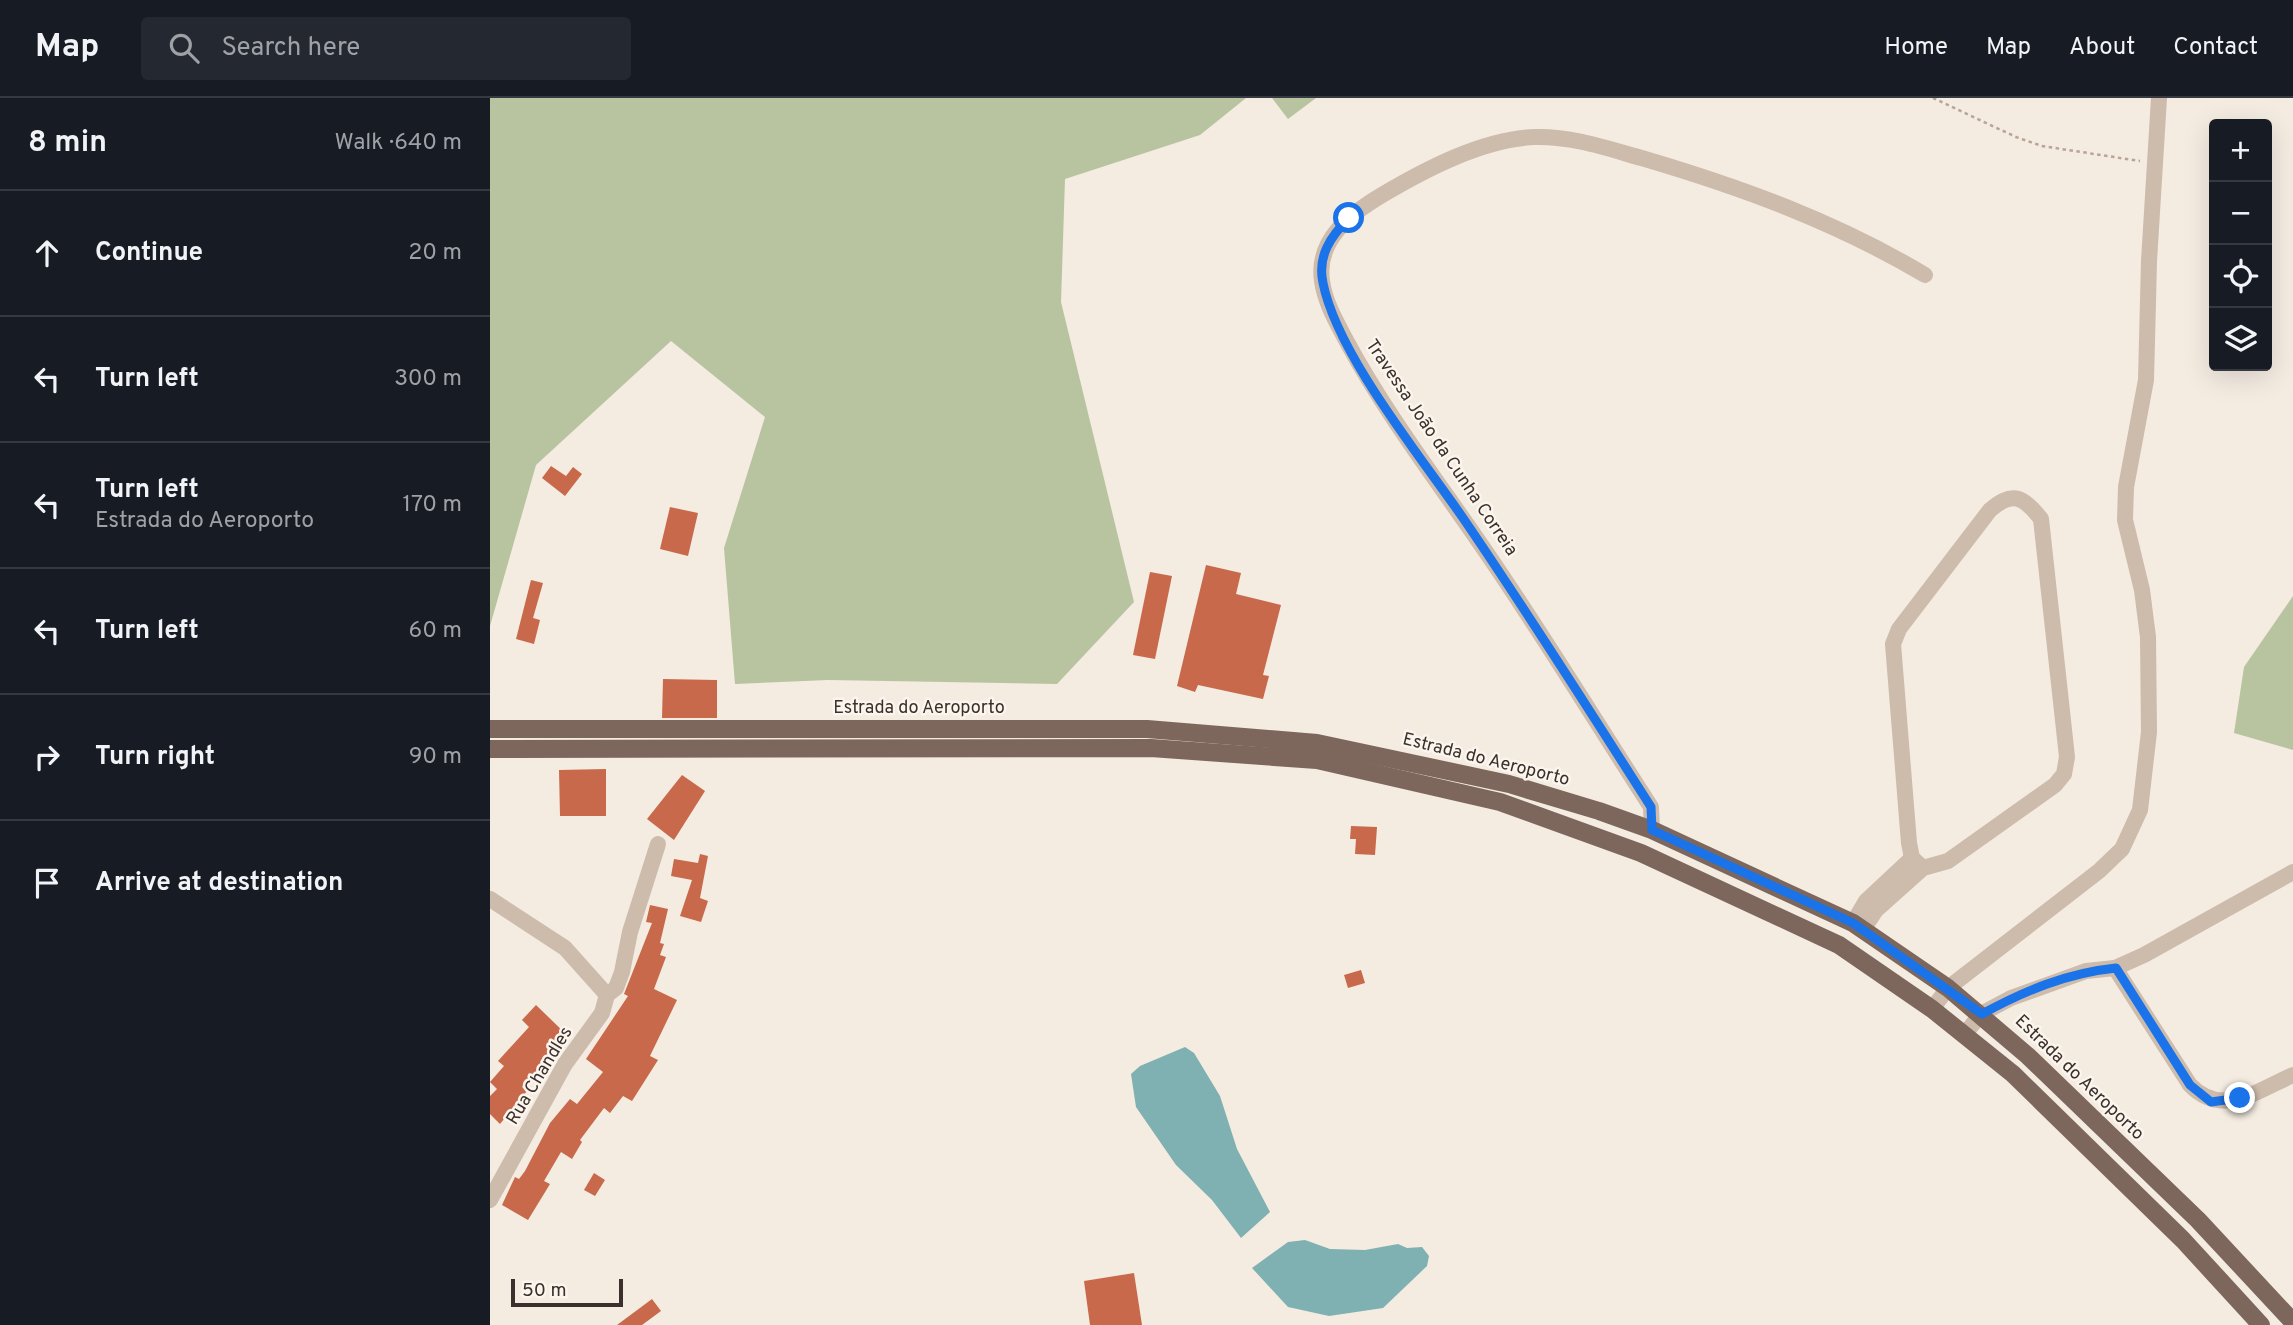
<!DOCTYPE html>
<meta charset="utf-8">
<style>
body{margin:0;font-family:Overpass,sans-serif;background:#242831;color:#f1f3f6}
.controls{position:absolute;right:21px;top:21px;display:grid;overflow:hidden;border-radius:7px;box-shadow:0 7px 28px #0002}
.controls button{width:63px;height:63px;display:grid;place-items:center;padding:0;border:0;border-bottom:2px solid #363941;background:#171b24;color:#f1f3f6;font:35px sans-serif}
.scale{position:absolute;left:21px;bottom:18px;width:112px;box-sizing:border-box;padding-left:7px;border:4px solid #3b302b;border-top:0;font-size:19px;line-height:24px;white-space:nowrap;color:#3b302b;-webkit-text-stroke:5px #fbf5ee;paint-order:stroke}
.stop{position:absolute;width:21px;height:21px;margin:-16px;border:5px solid #1a73e8;border-radius:50%;background:#fff}
.stop.end{background:#1a73e8;border-color:#fff;box-shadow:0 2px 7px #0008}
.list{margin:0;padding:0;list-style:none}
h2{display:flex;justify-content:space-between;align-items:center;height:91px;margin:0;padding:0 28px;font-size:30px}
h2 small{font-size:23px;font-weight:400;color:#9ea1a6}
.list li{display:grid;grid-template-columns:46px 1fr auto;gap:21px;align-items:center;box-sizing:border-box;height:126px;padding:0 28px;border-top:2px solid #363941}
.list b{display:block;font-size:26px;white-space:nowrap}
.list p{margin:0;font-size:23px;white-space:nowrap;color:#9ea1a6}
.list em{font-size:23px;font-style:normal;color:#9ea1a6}
.icon{flex:none;width:38px;height:38px;fill:none;stroke:currentColor;stroke-width:2;stroke-linecap:round;stroke-linejoin:round}
.map{position:relative;flex:none;width:1803px;height:1227px;overflow:hidden}
header{display:flex;align-items:center;gap:42px;box-sizing:border-box;height:98px;padding:0 35px;background:#171b24;border-bottom:2px solid #363941}
header strong{font-size:33px}
nav{display:flex;gap:38px;margin-inline-start:auto;font-size:24px}
.search{width:490px;height:63px;background:#242831;display:flex;align-items:center;gap:18px;box-sizing:border-box;padding:0 24px;border-radius:7px;color:#9ea1a6;font-size:26px}
main{display:flex}
aside{flex:1;background:#171b24}
.map>svg:first-child{display:block}
</style>
<header>
<strong>Map</strong>
<div class="search"><svg class="icon" aria-label="search" viewBox="0 0 24 24"><circle cx="10" cy="10" r="6"/><path d="M15 15l6 6"/></svg>Search here</div>
<nav><a>Home</a><a>Map</a><a>About</a><a>Contact</a></nav>
</header>
<main>
<aside>
<h2>8 min<small>Walk · 640 m</small></h2>
<ul class="list">
<li><svg class="icon" aria-label="ahead" viewBox="0 0 24 24"><path d="M12 20V5M6 11l6-6 6 6"/></svg><div><b>Continue</b></div><em>20 m</em></li>
<li><svg class="icon" aria-label="left" viewBox="0 0 24 24"><path d="M17 20v-9H6M10 6l-5 5 5 5"/></svg><div><b>Turn left</b></div><em>300 m</em></li>
<li><svg class="icon" aria-label="left" viewBox="0 0 24 24"><path d="M17 20v-9H6M10 6l-5 5 5 5"/></svg><div><b>Turn left</b><p>Estrada do Aeroporto</p></div><em>170 m</em></li>
<li><svg class="icon" aria-label="left" viewBox="0 0 24 24"><path d="M17 20v-9H6M10 6l-5 5 5 5"/></svg><div><b>Turn left</b></div><em>60 m</em></li>
<li><svg class="icon" aria-label="right" viewBox="0 0 24 24"><path d="M7 20v-9h11M14 6l5 5-5 5"/></svg><div><b>Turn right</b></div><em>90 m</em></li>
<li><svg class="icon" aria-label="arrive" viewBox="0 0 24 24"><path d="M6 21V4h12l-3 4 3 4H6"/></svg><div><b>Arrive at destination</b></div></li>
</ul>
</aside>
<div class="map">
<svg width="1803" height="1227" viewBox="0 0 1803 1227">
<rect width="100%" height="100%" fill="#f4ebe1"/>
<!-- green -->
<g fill="#b8c4a0">
<polygon points="0,0 756,0 710,37 575,81 571,204 644,504 567,586 338,582 245,586 234,450 275,319 181,243 46,367 0,528"/>
<polygon points="782,0 826,0 798,21"/>
<polygon points="1803,498 1803,652 1744,635 1754,569"/>
</g>
<!-- water -->
<g fill="#7fb0b2">
<polygon points="695,949 704,955 730,998 747,1051 780,1114 751,1140 722,1102 686,1067 646,1009 641,976 650,968"/>
<polygon points="815,1142 840,1151 875,1152 908,1146 917,1150 932,1149 939,1158 937,1168 893,1210 839,1218 798,1209 762,1170 798,1144"/>
</g>
<!-- building -->
<g fill="#c8694b">
<polygon points="61,368 76,378 83,369 92,376 75,398 52,380"/>
<polygon points="180,409 208,415 198,458 170,451"/>
<polygon points="716,467 751,475 746,496 791,507 773,577 779,578 773,601 708,587 705,594 687,588"/>
<polygon points="660,474 682,478 665,561 643,557"/>
<polygon points="41,482 53,485 43,520 50,522 44,546 26,541"/>
<polygon points="173,581 227,582 227,620 172,620"/>
<polygon points="116,671 116,718 70,718 69,672"/>
<polygon points="192,677 215,693 184,742 157,721"/>
<polygon points="861,728 887,729 885,757 865,756 866,741 860,741"/>
<polygon points="210,756 218,758 210,800 218,803 211,824 190,818 202,782 181,778 184,761 208,765"/>
<polygon points="160,807 178,811 170,845 174,846 170,857 176,859 164,891 187,902 160,958 168,962 142,1003 133,998 120,1015 114,1010 90,1042 92,1044 82,1061 71,1054 54,1083 60,1086 38,1122 12,1107 25,1079 29,1081 35,1073 60,1025 80,1001 87,1006 113,974 96,961 138,898 134,896 162,825 156,824"/>
<polygon points="871,872 875,885 858,890 854,877"/>
<polygon points="46,907 78,938 63,954 67,958 59,967 55,964 32,989 37,993 10,1026 0,1016 0,998 7,991 0,984 14,968 8,963 39,929 32,922"/>
<polygon points="104,1075 115,1082 105,1098 94,1092"/>
<polygon points="644,1175 652,1227 600,1227 594,1183"/>
<polygon points="162,1201 171,1213 152,1227 127,1227"/>
</g>
<g fill="none" stroke-linecap="round" stroke-linejoin="round">
<!-- path -->
<polyline stroke="#b9a596" stroke-width="2.5" stroke-dasharray="3.5 3.5" stroke-linecap="butt" points="1443,0 1526,39 1552,48 1650,63"/>
<!-- minor -->
<g stroke="#cdbbac" stroke-width="16">
<path d="M1162,732L1161,709C1106,624 1053,537 996,454C949,385 897,318 857,244C847,225 835,205 832,183C826,142 860,116 892,97C936,71 993,41 1045,39C1083,38 1119,51 1155,61C1253,90 1346,124 1435,177"/>
<polyline points="0,801 75,850 117,897"/>
<polyline points="1363,825 1376,803 1422,760"/>
<path d="M1373,832L1386,812L1433,770L1458,763L1565,687L1574,676L1577,659L1551,421C1534,399 1523,392 1500,412L1409,531L1403,546L1419,745L1422,760L1433,770"/>
<path d="M1625,870L1700,987C1732,1020 1767,993 1803,977"/>
<polyline points="117,897 126,890 132,874 140,834 168,746"/>
<polyline points="1442,911 1458,890 1609,773 1632,751 1650,712 1659,634 1658,539 1652,492 1635,422 1636,389 1656,282 1659,163 1669,0"/>
<polyline points="1474,937 1491,916 1521,900 1596,873 1625,870 1654,857 1803,774"/>
<polyline points="0,1102 75,966 112,915 117,897"/>
</g>
<!-- major -->
<g stroke="#7d675c" stroke-width="18">
<polyline points="0,631 657,631 827,645 1019,686 1109,713 1162,732 1363,825 1458,890 1538,958 1708,1122 1803,1224"/>
<polyline points="0,651 661,650 827,662 1010,704 1151,755 1349,847 1442,911 1523,976 1693,1142 1771,1227"/>
</g>
</g>
<g fill="none" stroke-linecap="round" stroke-linejoin="round">
<!-- route -->
<path stroke="#1a73e8" stroke-width="9" d="M859,120C841,138 827,158 833,185C847,256 931,359 973,420C1038,515 1099,612 1161,709L1162,732L1363,825L1492,916C1534,893 1577,875 1626,870L1700,987L1721,1004L1750,1000"/>
</g>
<g text-anchor="middle" dominant-baseline="central" stroke-width="5" stroke-linejoin="round" paint-order="stroke">
<!-- street labels -->
<g font-size="18" fill="#3b302b" stroke="#fbf5ee">
<text transform="translate(951 350) rotate(56)">Travessa João da Cunha Correia</text>
<text x="429" y="610">Estrada do Aeroporto</text>
<text transform="translate(996 662) rotate(14)">Estrada do Aeroporto</text>
<text transform="translate(50 978) rotate(-59)">Rua Chandles</text>
<text transform="translate(1589 980) rotate(44)">Estrada do Aeroporto</text>
</g>
</g>
</svg>
<div class="controls">
<button>+</button>
<button>−</button>
<button><svg class="icon" aria-label="locate" viewBox="0 0 24 24"><circle cx="12" cy="12" r="6"/><path d="M12 2v4M12 18v4M2 12h4M18 12h4"/></svg></button>
<button><svg class="icon" aria-label="layers" viewBox="0 0 24 24"><path d="M12 4l9 5-9 5-9-5zM3 14l9 5 9-5"/></svg></button>
</div>
<div class="scale">50 m</div>
<div class="stop" style="left:859px;top:120px"></div>
<div class="stop end" style="left:1750px;top:1000px"></div>
</div>
</main>
